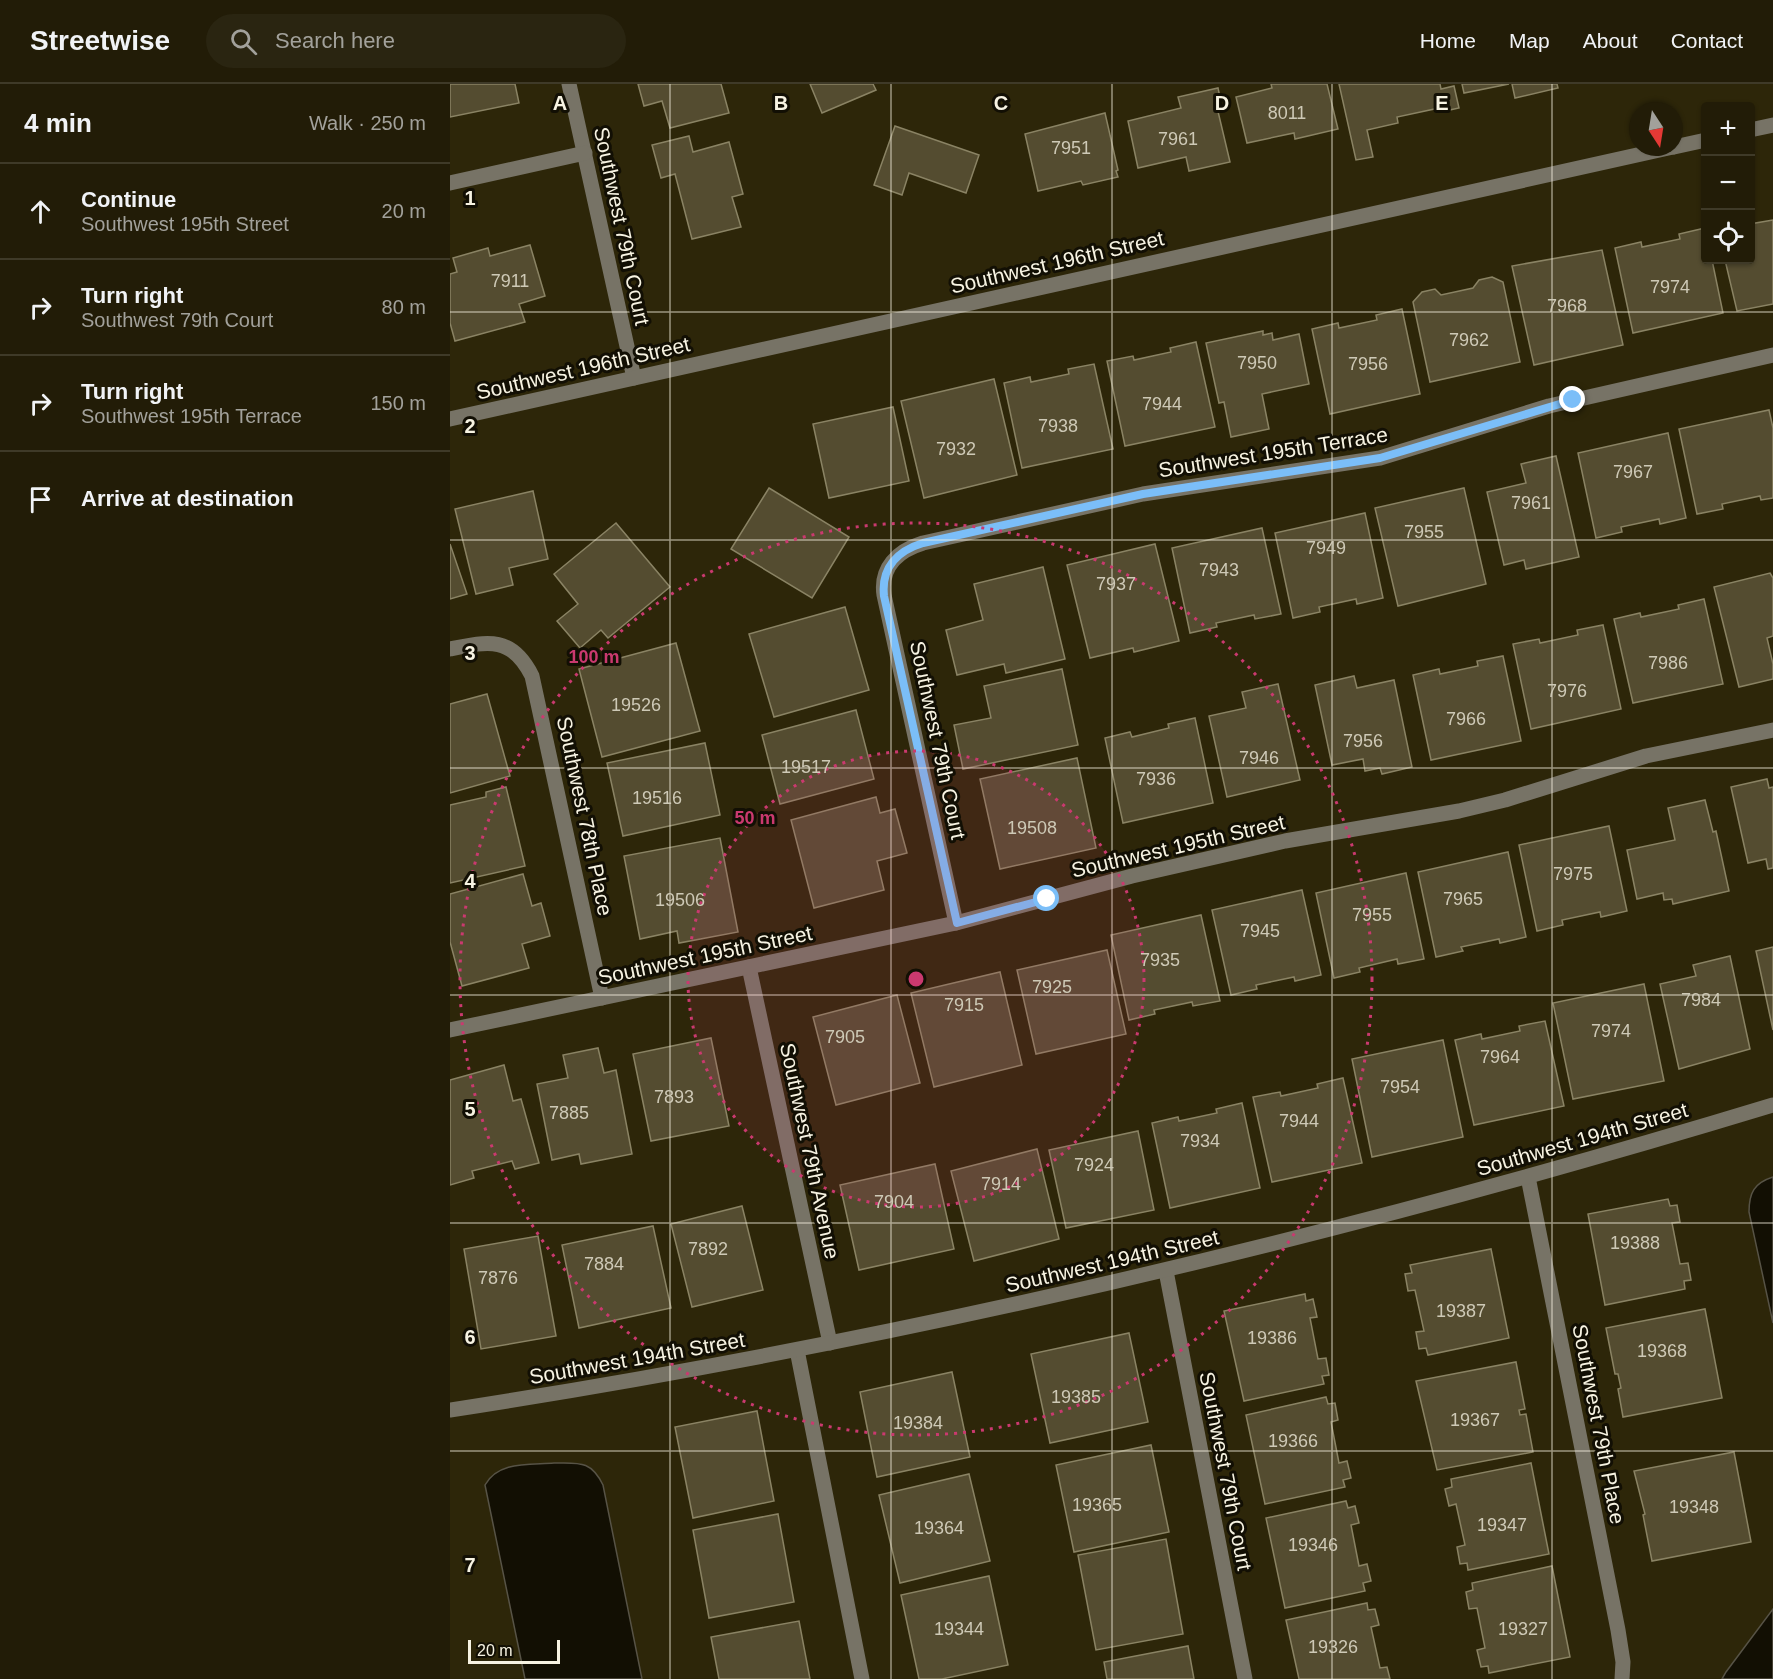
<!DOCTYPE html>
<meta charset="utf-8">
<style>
body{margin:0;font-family:Arial,sans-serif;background:#2a2511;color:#f1f3f6}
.controls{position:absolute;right:18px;top:18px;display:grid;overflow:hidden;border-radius:6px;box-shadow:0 2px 4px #0004}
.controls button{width:54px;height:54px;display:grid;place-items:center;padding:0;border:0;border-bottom:2px solid #3f3a28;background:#221c07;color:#f1f3f6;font:30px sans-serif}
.compass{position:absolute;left:1179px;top:18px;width:54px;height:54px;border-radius:50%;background:#221c07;box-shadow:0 2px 4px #0004;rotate:168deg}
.scale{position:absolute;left:18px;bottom:15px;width:92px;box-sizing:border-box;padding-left:6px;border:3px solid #f7f3e2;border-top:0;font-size:16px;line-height:21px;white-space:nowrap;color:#f7f3e2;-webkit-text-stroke:4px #120f04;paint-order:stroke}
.stop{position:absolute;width:18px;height:18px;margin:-14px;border:4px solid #7bbef8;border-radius:50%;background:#fff}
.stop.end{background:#7bbef8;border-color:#fff;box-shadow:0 2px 6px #0008}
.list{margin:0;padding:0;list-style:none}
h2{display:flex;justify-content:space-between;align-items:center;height:78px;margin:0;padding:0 24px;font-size:26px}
h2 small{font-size:20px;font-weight:400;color:#a2a19b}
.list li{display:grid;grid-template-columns:39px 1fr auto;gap:18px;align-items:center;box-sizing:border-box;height:96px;padding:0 24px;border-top:2px solid #3f3a28}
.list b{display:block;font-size:22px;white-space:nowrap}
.list p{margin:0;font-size:20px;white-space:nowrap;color:#a2a19b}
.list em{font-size:20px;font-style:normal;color:#a2a19b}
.icon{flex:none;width:33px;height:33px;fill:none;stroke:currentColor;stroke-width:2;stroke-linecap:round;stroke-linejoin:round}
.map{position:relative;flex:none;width:1323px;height:1595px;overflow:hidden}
header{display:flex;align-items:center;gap:36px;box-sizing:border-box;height:84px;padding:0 30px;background:#221c07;border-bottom:2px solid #3f3a28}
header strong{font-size:28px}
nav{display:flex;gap:33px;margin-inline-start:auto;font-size:21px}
.search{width:420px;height:54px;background:#2a2511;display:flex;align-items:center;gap:15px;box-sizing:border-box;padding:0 21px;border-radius:33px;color:#a2a19b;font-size:22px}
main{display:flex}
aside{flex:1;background:#221c07}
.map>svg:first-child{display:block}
</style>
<header>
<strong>Streetwise</strong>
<div class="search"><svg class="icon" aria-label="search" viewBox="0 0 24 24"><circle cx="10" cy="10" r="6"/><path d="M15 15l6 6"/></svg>Search here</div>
<nav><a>Home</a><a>Map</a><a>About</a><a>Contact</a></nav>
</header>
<main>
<aside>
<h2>4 min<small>Walk · 250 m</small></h2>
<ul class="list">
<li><svg class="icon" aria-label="ahead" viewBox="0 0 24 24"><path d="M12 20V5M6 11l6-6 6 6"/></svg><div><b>Continue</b><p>Southwest 195th Street</p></div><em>20 m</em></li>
<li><svg class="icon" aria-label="right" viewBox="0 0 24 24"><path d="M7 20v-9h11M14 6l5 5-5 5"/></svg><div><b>Turn right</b><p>Southwest 79th Court</p></div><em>80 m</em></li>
<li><svg class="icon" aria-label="right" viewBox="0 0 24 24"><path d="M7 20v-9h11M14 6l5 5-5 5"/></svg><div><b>Turn right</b><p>Southwest 195th Terrace</p></div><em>150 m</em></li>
<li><svg class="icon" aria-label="arrive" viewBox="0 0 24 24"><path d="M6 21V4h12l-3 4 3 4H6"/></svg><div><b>Arrive at destination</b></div></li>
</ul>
</aside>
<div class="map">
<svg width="1323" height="1595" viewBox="0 0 1323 1595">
<rect width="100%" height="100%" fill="#2d2609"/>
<!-- water -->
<g fill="#120f03" stroke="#575346" stroke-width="1.5">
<path d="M1323,1093V1239L1299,1128C1299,1109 1304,1099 1323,1093Z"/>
<path d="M104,1379C129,1379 141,1376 153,1401L192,1595H75L35,1401C48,1377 79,1381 104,1379Z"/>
<polygon points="1323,1525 1323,1595 1272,1595 1276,1588"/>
</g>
<!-- building -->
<g fill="#544c30" stroke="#8a8364" stroke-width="1.5">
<polygon points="0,0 65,0 69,19 0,33"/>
<polygon points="188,0 271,0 279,29 220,44 212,17 194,22"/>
<polygon points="360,0 423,0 426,6 372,29"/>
<polygon points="821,0 877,0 888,45 845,55 844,49 797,59 786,13 822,4"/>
<polygon points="889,0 990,0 991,5 1004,2 1009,24 995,27 994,23 947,33 948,39 917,46 923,73 906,76"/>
<polygon points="1012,0 1059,0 1014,9"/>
<polygon points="1062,0 1107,0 1108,4 1065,14"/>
<polygon points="768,4 771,18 766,19 780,78 739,87 736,73 688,84 678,37 731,24 728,13"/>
<polygon points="655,29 668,86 666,87 668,93 633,101 631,97 588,107 575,50"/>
<polygon points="445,42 529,71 516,109 459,89 452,111 424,101"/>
<polygon points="239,52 243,68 279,58 293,110 282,113 291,143 242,155 225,90 211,94 202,61"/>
<polygon points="1323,136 1323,220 1287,227 1275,176 1300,176 1300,140"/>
<polygon points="1255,144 1256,176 1262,176 1273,229 1183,249 1165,164 1191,158 1192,163 1230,155 1229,150"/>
<polygon points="80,161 95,212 69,220 75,238 5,257 0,239 0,190 7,188 3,174 38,164 40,172"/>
<polygon points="1152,166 1173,261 1084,281 1062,182"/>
<polygon points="1042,193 1053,198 1070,278 980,298 963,218 972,208 985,205 991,211 1023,204 1029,196"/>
<polygon points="952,225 970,310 880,330 862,245 888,239 889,244 927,236 926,231"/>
<polygon points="813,247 813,251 822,249 823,256 849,250 859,300 812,310 819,345 781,353 774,318 769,319 756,259"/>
<polygon points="746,258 765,343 675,362 657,277 683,272 684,276 721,268 720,264"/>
<polygon points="644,280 663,365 572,384 554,299 580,293 581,298 619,290 618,285"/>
<polygon points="544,295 567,391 474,414 451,317"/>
<polygon points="443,323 459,397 379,414 363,340"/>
<polygon points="1319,326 1323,344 1323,414 1311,416 1310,412 1272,420 1273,425 1247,430 1229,345"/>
<polygon points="1218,349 1236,434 1210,440 1209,435 1171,443 1172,448 1146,454 1128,369"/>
<polygon points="1106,372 1129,473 1076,485 1074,476 1054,481 1037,408 1076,399 1071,380"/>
<polygon points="319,404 399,453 362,514 281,465"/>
<polygon points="1014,404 1036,500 948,522 925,424"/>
<polygon points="83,407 98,475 59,484 63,501 26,510 5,425"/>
<polygon points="915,429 933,514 907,520 906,515 869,523 870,528 843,534 825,449"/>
<polygon points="166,439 220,503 158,554 151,546 130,564 107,537 128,520 104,490"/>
<polygon points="812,444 831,530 805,535 804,531 766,539 767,543 740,549 722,464"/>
<polygon points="0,460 17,510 0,515"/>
<polygon points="705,460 729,557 684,568 683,564 640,574 617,481"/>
<polygon points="593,483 615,575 556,589 554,580 507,591 496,546 533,536 524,500"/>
<polygon points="1320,489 1323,494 1323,552 1317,554 1323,580 1323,595 1289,603 1264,503"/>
<polygon points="1254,515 1273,600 1183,619 1164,535 1190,529 1191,533 1229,525 1228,521"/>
<polygon points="395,523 419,606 324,633 299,550"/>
<polygon points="1153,541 1171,625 1081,645 1063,560 1089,555 1090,559 1128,551 1127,546"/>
<polygon points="226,559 250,647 152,673 129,585"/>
<polygon points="1053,572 1071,657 981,676 963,591 989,585 990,590 1028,582 1027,577"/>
<polygon points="612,585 628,661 513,685 504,641 541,634 534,602"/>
<polygon points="904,592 907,604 944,596 962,683 932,690 930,684 915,687 913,675 882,681 865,601"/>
<polygon points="828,600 850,696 777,713 759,632 796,624 792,608"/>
<polygon points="37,610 60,692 0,709 0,620"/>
<polygon points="406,626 424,695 330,720 312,651"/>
<polygon points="745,634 763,719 673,739 655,654 680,648 682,653 719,644 718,640"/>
<polygon points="255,659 270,731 173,752 157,679"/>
<polygon points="627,674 646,764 550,785 530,695"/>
<polygon points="1317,695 1319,704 1323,703 1323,784 1318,785 1316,775 1298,779 1281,703"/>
<polygon points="56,703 75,782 0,799 0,721 36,713 36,708"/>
<polygon points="426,713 430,729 445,725 457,769 427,777 434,806 364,824 341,736"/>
<polygon points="1255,716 1263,748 1266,747 1279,807 1223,820 1222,815 1214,816 1213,809 1187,815 1177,766 1225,756 1218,724"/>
<polygon points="1159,742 1177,827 1151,833 1150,828 1112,836 1113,841 1087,847 1069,761"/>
<polygon points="270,754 288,848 229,859 227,847 190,855 174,772"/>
<polygon points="1058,768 1076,853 1050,859 1049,855 1011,863 1013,867 986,873 968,788"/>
<polygon points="956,789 974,875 948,880 947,875 909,884 910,888 884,894 866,809"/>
<polygon points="73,790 82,822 91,819 100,852 72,860 79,884 12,902 0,858 0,810"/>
<polygon points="852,806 871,891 845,897 844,893 806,901 807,905 781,911 762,826"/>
<polygon points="751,831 770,917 743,922 742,918 704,926 705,930 679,936 661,851"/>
<polygon points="1323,863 1323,946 1306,867"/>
<polygon points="657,866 676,950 586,970 567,886"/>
<polygon points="1280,872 1300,965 1229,985 1210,900 1246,892 1243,881"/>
<polygon points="550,888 572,981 484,1003 461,909"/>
<polygon points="1194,900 1214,997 1123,1015 1103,919"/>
<polygon points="447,911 470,999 386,1021 363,933"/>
<polygon points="1095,937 1114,1022 1024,1041 1005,956 1031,950 1032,955 1070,947 1069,942"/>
<polygon points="261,954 279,1042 201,1057 183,970"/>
<polygon points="993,956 1013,1053 922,1073 902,975"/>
<polygon points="148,964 154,989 166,986 182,1070 131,1080 129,1070 102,1076 87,1000 118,994 113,971"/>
<polygon points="54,981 63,1017 71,1015 89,1079 65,1085 62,1077 22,1087 24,1094 0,1101 0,996"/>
<polygon points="893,994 912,1079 822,1098 803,1013 830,1008 831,1012 868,1004 867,1000"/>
<polygon points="792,1019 810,1104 720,1124 702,1039 728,1033 729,1037 767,1029 766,1025"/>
<polygon points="688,1047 704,1126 616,1144 599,1066"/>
<polygon points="587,1065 609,1155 524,1177 501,1087"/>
<polygon points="485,1080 504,1165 409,1186 390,1101"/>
<polygon points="1218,1115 1220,1122 1227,1121 1230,1138 1222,1139 1230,1180 1238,1179 1241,1196 1234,1197 1235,1205 1155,1221 1138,1130"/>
<polygon points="292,1122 313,1206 242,1223 221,1140"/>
<polygon points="203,1142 221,1224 129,1244 112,1161"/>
<polygon points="88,1152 106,1252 31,1265 14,1165"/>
<polygon points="1041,1165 1059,1254 978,1271 976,1264 969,1265 966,1248 974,1247 965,1206 958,1207 955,1190 962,1189 960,1181"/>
<polygon points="855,1210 856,1217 863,1215 867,1233 860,1234 868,1275 876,1274 879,1291 872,1292 874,1300 794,1317 774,1227"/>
<polygon points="1255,1225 1272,1314 1173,1333 1168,1305 1171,1304 1168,1290 1165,1290 1156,1244"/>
<polygon points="679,1249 698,1338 600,1359 581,1270"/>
<polygon points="1066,1278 1075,1325 1069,1326 1070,1331 1076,1330 1083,1368 987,1386 966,1297"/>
<polygon points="502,1288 520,1373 427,1393 410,1308"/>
<polygon points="876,1313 878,1320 885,1319 888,1336 881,1338 889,1379 897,1377 901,1394 893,1396 895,1403 815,1420 796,1331"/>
<polygon points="307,1327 324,1417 243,1434 225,1343"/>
<polygon points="701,1361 719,1448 624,1468 606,1381"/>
<polygon points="1284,1368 1301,1458 1202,1477 1193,1431 1195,1430 1184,1387"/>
<polygon points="1081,1379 1099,1470 1018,1486 1017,1479 1010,1480 1007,1463 1015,1461 1006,1420 999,1422 995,1405 1002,1403 1001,1395"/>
<polygon points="519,1390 540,1477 450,1499 429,1411"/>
<polygon points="896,1417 898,1424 905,1422 909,1439 901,1441 909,1482 917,1480 921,1497 913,1499 915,1507 835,1524 816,1434"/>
<polygon points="328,1430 344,1518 259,1534 243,1446"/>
<polygon points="716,1455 733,1550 646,1566 628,1471"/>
<polygon points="1102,1482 1120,1573 1039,1589 1038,1582 1031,1583 1027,1566 1035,1564 1027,1524 1019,1525 1016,1508 1023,1506 1022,1499"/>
<polygon points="539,1492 558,1581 492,1595 469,1595 451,1511"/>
<polygon points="917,1519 918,1526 925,1525 929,1541 921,1543 930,1584 937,1583 940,1595 849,1595 836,1536"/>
<polygon points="349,1537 360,1595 269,1595 261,1553"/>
<polygon points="738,1562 744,1595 657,1595 654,1578"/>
</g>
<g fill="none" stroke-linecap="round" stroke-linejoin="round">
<!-- minor -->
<g stroke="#777366" stroke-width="15">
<polyline points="119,0 184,294"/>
<polyline points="1300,46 1323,41"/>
<polyline points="1224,63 1256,56"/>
<polyline points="0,99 135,69"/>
<polyline points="0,335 1223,63"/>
<path d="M0,565C39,557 62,552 82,592L152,914"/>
<path d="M506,839L434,511C430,484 447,467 473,459L693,410L930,374L1099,322L1323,271"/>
<polyline points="299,883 380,1259"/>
<polyline points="0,946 506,839 682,792 835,757 1009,727 1055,716 1196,672 1323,646"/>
<polyline points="1078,1093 1168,1546 1173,1578 1172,1595"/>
<polyline points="716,1187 795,1595"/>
<polyline points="347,1266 412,1595"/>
<path d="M0,1326C448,1257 889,1153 1323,1021"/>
</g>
</g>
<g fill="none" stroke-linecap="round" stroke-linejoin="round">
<!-- route -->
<path stroke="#7bbef8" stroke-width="8" d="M597,815L507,839L434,512C431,484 447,467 473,459L693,410L930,374L1123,316"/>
</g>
<!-- grid -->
<path fill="none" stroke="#f7f3e2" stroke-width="1.5" stroke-opacity="0.55" d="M220,0V1595M441,0V1595M662,0V1595M882,0V1595M1102,0V1595M0,228H1323M0,456H1323M0,684H1323M0,911H1323M0,1139H1323M0,1367H1323"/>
<!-- distance rings -->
<circle cx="466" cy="895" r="228" fill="#ca396f" fill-opacity=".12"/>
<g fill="none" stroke="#ca396f" stroke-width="3" stroke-dasharray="3 6">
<circle cx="466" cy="895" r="228"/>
<circle cx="466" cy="895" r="456"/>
</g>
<g text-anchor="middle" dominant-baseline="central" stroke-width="6" stroke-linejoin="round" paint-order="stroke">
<!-- number labels -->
<g font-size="18" fill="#cec9b6">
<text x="837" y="29">8011</text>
<text x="728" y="55">7961</text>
<text x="621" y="64">7951</text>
<text x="60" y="197">7911</text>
<text x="1220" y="203">7974</text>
<text x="1117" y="222">7968</text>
<text x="1019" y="256">7962</text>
<text x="807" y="279">7950</text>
<text x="918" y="280">7956</text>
<text x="712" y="320">7944</text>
<text x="608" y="342">7938</text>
<text x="506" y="365">7932</text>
<text x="1183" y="388">7967</text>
<text x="1081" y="419">7961</text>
<text x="974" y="448">7955</text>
<text x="876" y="464">7949</text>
<text x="769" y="486">7943</text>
<text x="666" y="500">7937</text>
<text x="1218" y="579">7986</text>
<text x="1117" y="607">7976</text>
<text x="186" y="621">19526</text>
<text x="1016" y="635">7966</text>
<text x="913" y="657">7956</text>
<text x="809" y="674">7946</text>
<text x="356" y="683">19517</text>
<text x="706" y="695">7936</text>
<text x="207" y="714">19516</text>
<text x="582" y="744">19508</text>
<text x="1123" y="790">7975</text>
<text x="1013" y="815">7965</text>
<text x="230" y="816">19506</text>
<text x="922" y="831">7955</text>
<text x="810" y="847">7945</text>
<text x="710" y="876">7935</text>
<text x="602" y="903">7925</text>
<text x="1251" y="916">7984</text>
<text x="514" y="921">7915</text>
<text x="1161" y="947">7974</text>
<text x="395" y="953">7905</text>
<text x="1050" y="973">7964</text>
<text x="950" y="1003">7954</text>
<text x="224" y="1013">7893</text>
<text x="119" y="1029">7885</text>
<text x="849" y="1037">7944</text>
<text x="750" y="1057">7934</text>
<text x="644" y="1081">7924</text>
<text x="551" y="1100">7914</text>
<text x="444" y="1118">7904</text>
<text x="1185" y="1159">19388</text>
<text x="258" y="1165">7892</text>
<text x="154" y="1180">7884</text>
<text x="48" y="1194">7876</text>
<text x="1011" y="1227">19387</text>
<text x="822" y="1254">19386</text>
<text x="1212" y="1267">19368</text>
<text x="626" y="1313">19385</text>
<text x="1025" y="1336">19367</text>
<text x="468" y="1339">19384</text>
<text x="843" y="1357">19366</text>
<text x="647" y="1421">19365</text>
<text x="1244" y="1423">19348</text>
<text x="1052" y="1441">19347</text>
<text x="489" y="1444">19364</text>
<text x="863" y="1461">19346</text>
<text x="509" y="1545">19344</text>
<text x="1073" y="1545">19327</text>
<text x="883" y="1563">19326</text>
</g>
<!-- street labels -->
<g font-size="21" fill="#f7f3e2" stroke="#120f04">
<text transform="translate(172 142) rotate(78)">Southwest 79th Court</text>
<text transform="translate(607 178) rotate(-13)">Southwest 196th Street</text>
<text transform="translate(133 284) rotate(-13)">Southwest 196th Street</text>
<text transform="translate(823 368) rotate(-9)">Southwest 195th Terrace</text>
<text transform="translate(488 656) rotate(78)">Southwest 79th Court</text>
<text transform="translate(135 732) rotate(78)">Southwest 78th Place</text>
<text transform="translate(728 762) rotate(-13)">Southwest 195th Street</text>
<text transform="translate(255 871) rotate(-12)">Southwest 195th Street</text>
<text transform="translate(1132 1055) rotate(-16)">Southwest 194th Street</text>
<text transform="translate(360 1067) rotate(78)">Southwest 79th Avenue</text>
<text transform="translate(662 1177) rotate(-13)">Southwest 194th Street</text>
<text transform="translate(187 1274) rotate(-10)">Southwest 194th Street</text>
<text transform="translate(1149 1340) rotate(79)">Southwest 79th Place</text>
<text transform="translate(776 1387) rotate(79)">Southwest 79th Court</text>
</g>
</g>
<g font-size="20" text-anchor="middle" font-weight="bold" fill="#f7f3e2" stroke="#120f04" stroke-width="6" stroke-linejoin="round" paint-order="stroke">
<text x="110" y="26">A</text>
<text x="331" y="26">B</text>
<text x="551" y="26">C</text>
<text x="772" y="26">D</text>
<text x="992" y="26">E</text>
<text x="20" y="121">1</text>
<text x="20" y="349">2</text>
<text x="20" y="576">3</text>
<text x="20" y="804">4</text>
<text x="20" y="1032">5</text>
<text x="20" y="1260">6</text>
<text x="20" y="1488">7</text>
</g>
<circle cx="466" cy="895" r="9" fill="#ca396f" stroke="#120f04" stroke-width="3"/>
<g font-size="18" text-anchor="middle" font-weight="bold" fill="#ca396f" stroke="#120f04" stroke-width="6" stroke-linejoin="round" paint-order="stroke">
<text x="144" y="579">100 m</text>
<text x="305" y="740">50 m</text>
</g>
</svg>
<div class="controls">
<button>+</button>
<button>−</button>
<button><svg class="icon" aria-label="locate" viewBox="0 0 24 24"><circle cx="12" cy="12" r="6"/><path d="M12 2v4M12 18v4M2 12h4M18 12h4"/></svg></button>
</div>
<svg class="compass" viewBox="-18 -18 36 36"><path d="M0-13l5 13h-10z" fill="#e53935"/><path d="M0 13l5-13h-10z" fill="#a2a19b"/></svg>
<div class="scale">20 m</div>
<div class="stop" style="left:597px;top:815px"></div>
<div class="stop end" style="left:1123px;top:316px"></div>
</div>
</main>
